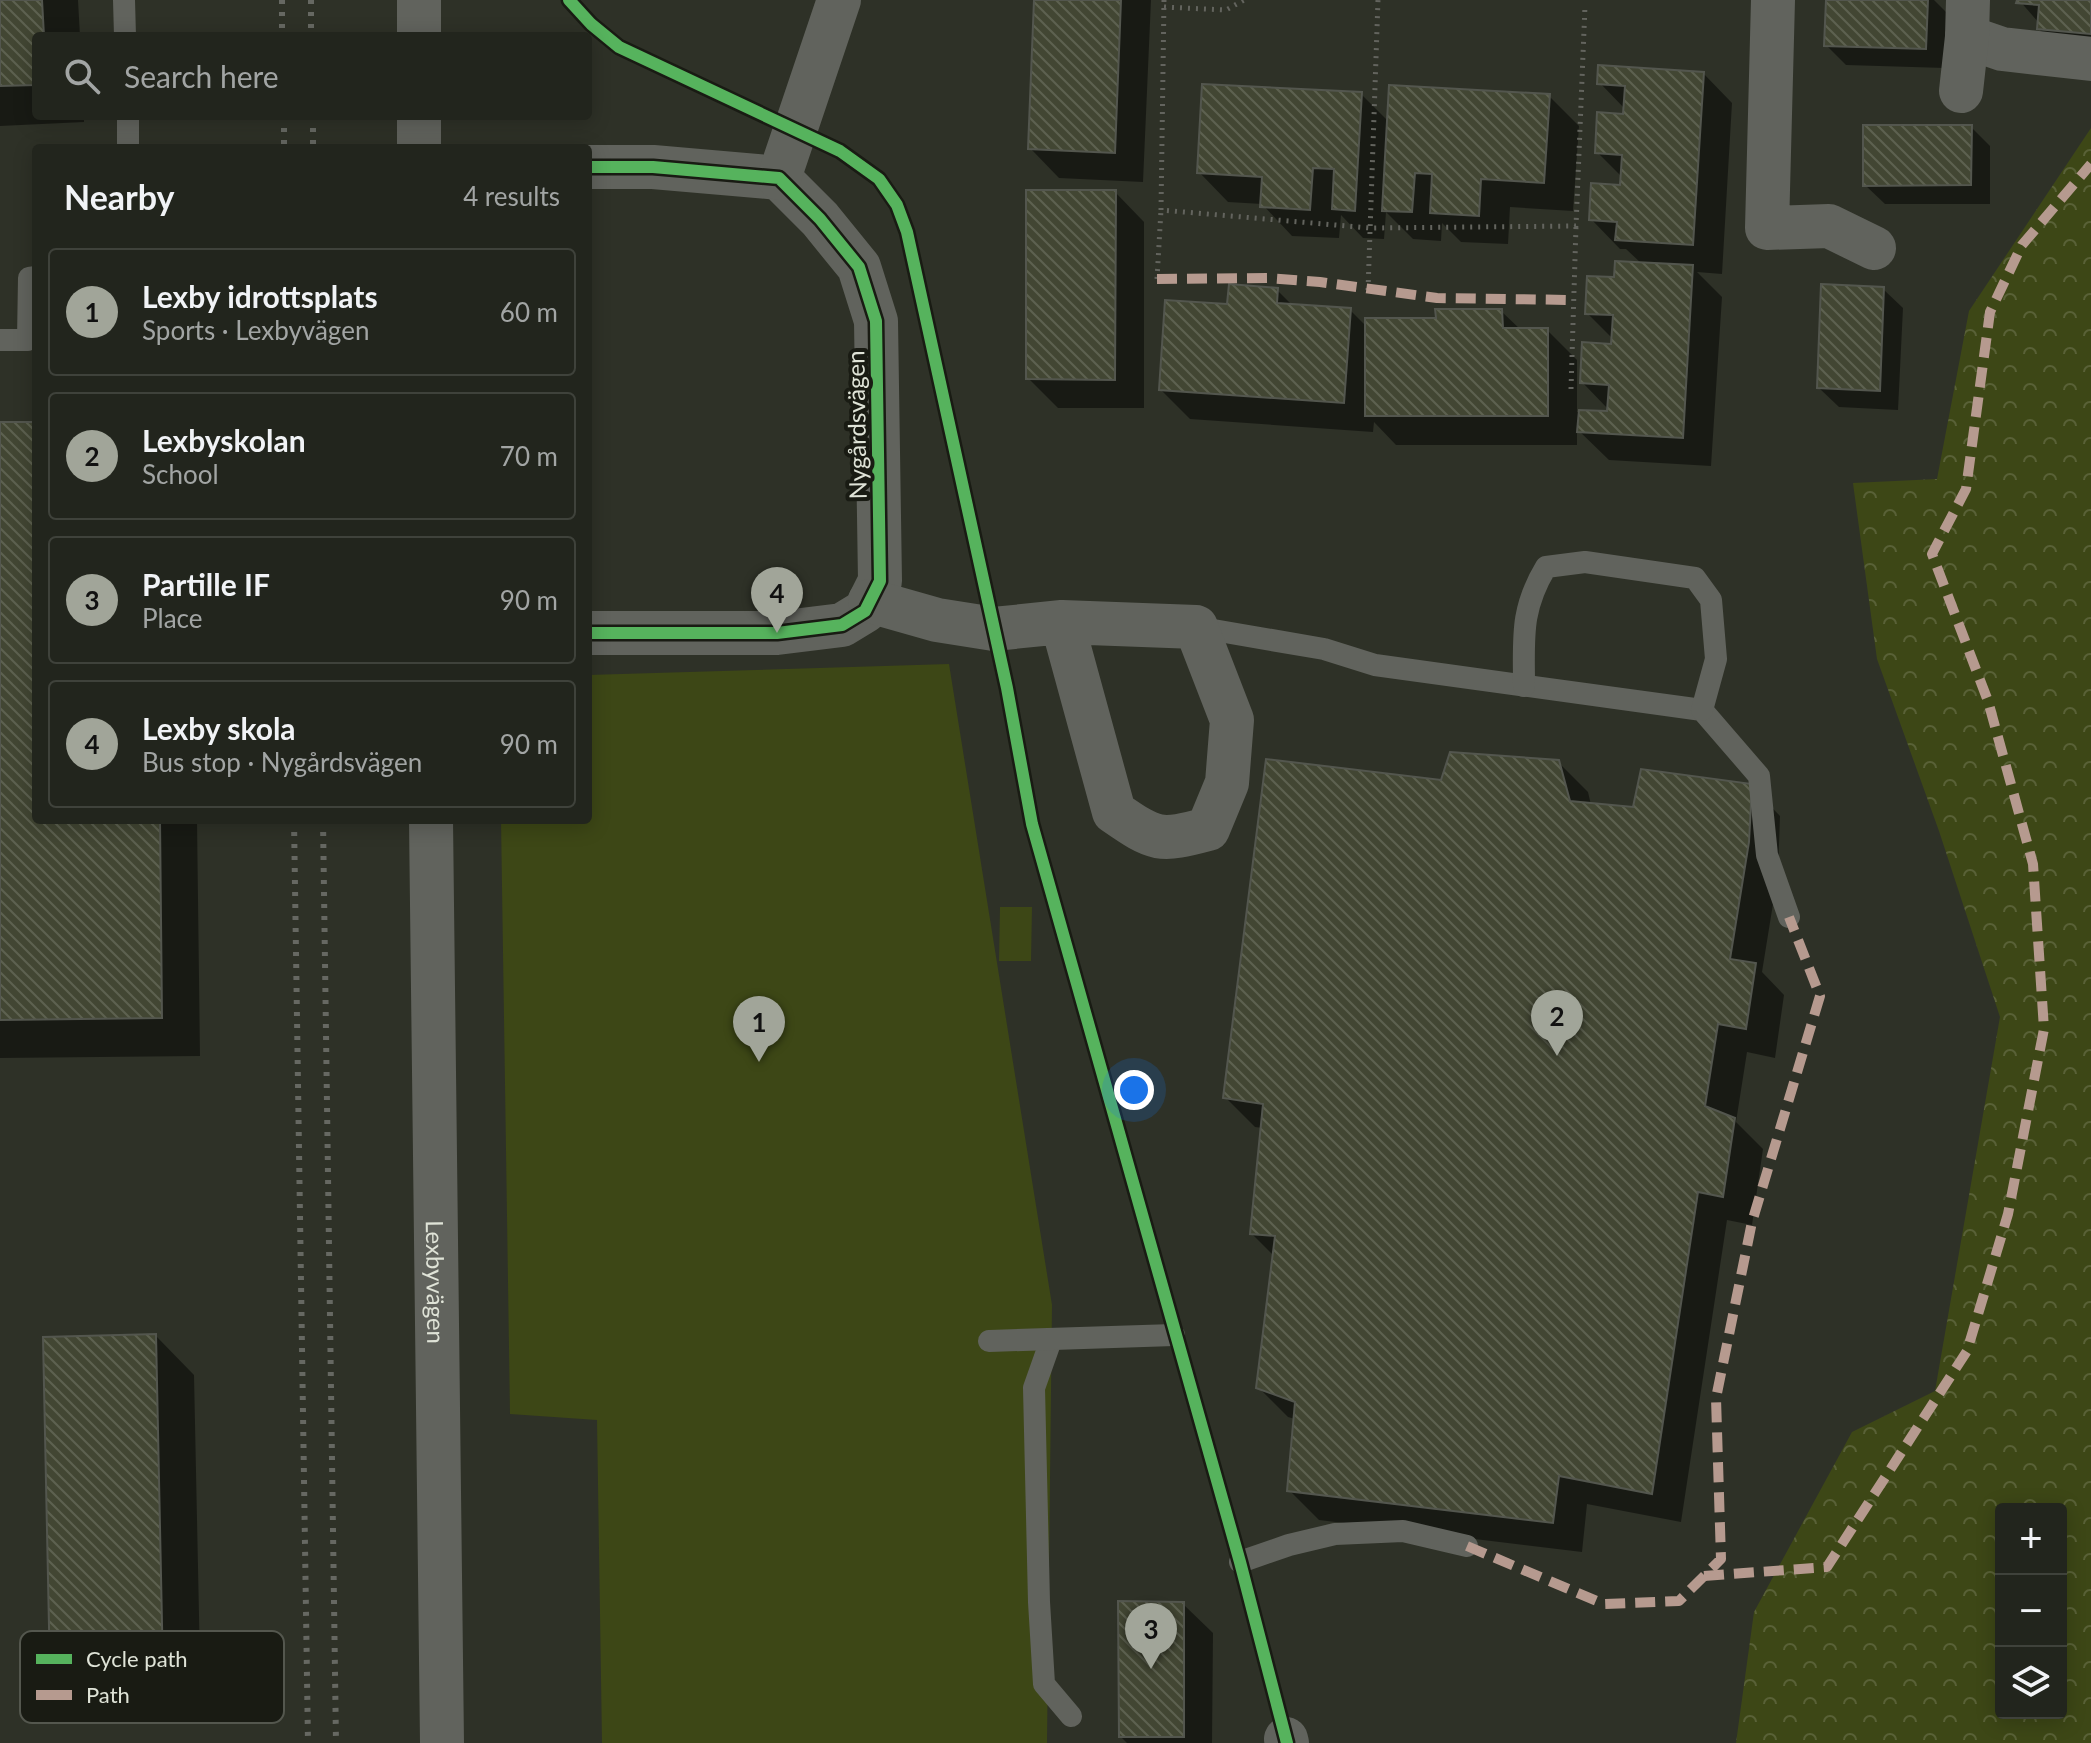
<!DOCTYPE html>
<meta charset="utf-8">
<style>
body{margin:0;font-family:Lato,sans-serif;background:#2e312a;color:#f1f3f6}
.controls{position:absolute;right:24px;bottom:24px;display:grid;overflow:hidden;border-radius:8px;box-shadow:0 4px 20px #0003}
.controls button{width:72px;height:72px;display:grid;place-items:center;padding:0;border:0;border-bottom:2px solid #3f423b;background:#22251d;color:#f1f3f6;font:40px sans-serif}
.you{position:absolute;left:1134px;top:1090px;width:28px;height:28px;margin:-20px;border:6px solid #fff;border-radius:50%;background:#1a73e8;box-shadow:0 0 0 12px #1a73e833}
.badge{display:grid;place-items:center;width:52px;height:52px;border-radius:50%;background:#a1a599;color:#111;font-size:26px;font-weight:700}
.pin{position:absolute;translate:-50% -66px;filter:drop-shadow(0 2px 4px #0008)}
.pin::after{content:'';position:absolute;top:42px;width:28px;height:24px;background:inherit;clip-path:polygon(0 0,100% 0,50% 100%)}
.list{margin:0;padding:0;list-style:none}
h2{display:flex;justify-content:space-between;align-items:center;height:104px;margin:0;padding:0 32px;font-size:34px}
h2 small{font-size:26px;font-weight:400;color:#a2a5a4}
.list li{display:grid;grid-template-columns:52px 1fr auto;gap:24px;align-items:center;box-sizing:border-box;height:128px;margin:0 16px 16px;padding:0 16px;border:2px solid #3f423b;border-radius:8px}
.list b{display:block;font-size:30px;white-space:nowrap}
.list p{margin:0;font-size:26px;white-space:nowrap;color:#a2a5a4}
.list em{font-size:26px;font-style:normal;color:#a2a5a4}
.icon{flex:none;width:44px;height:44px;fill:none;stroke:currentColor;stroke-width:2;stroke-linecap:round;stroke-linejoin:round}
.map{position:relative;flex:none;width:2091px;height:1743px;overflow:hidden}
.search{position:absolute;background:#22251d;box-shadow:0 4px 20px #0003;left:32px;top:32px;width:560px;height:88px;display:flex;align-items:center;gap:20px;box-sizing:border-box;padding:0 28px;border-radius:8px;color:#a2a5a4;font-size:30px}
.panel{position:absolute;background:#22251d;box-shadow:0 4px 20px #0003;left:32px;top:144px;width:560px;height:680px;border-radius:8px}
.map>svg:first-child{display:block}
</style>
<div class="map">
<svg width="2091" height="1743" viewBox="0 0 2091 1743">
<defs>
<pattern id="forest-crowns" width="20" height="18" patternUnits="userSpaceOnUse" patternTransform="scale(2)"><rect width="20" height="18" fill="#3d4716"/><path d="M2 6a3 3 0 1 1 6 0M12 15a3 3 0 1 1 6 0" fill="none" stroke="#596137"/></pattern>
<pattern id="building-back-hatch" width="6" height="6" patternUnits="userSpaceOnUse" patternTransform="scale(2)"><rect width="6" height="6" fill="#424633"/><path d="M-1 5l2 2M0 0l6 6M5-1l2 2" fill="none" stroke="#5d6150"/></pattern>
</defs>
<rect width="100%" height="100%" fill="#2e3127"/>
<!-- forest -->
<path fill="url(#forest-crowns)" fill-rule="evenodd" d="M2091,128V1743H1736L1754,1612L1852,1432L1935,1391L2000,1017L1939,831L1877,659L1853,483L1937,479L1969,311ZM2001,1509H2061V1713H2001Z"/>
<!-- park -->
<g fill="#3d4716">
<polygon points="949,664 1052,1305 1047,1743 602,1743 597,1420 510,1414 501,820 588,820 588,675"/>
<polygon points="1000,907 1032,907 1031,961 999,961"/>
</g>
<!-- shadow -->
<g fill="#0007">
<polygon points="0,0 78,0 80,36 36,36 36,116 84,116 84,122 0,126"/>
<polygon points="1036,0 1151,0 1143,182 1059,178 1030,148"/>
<polygon points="1828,0 1934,0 1947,13 1945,68 1846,65 1826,45"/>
<polygon points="2019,0 2091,0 2091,51 2058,48 2039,29 2039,23"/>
<polygon points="1703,73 1732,103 1722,274 1697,272 1722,297 1711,466 1609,460 1577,429 1577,445 1396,445 1374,422 1373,432 1190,419 1161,390 1229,306 1277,290 1293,306 1350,310 1367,327 1501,311 1521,330 1547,330 1577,360 1577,412 1609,413 1609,410 1582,382 1612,346 1613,339 1587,313 1616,279 1642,264 1626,249 1620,249 1591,219 1622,187 1623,178 1597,152 1625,116 1625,109 1600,83"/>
<polygon points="1361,94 1389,122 1549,96 1579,126 1573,211 1510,207 1508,244 1461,242 1442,223 1441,241 1413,239 1386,212 1384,239 1363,238 1341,215 1339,238 1292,236 1262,204 1228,202 1199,172"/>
<polygon points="1971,127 1990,146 1990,204 1885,204 1865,185"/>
<polygon points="1115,192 1144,222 1144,408 1058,408 1028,378"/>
<polygon points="1883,289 1903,308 1898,410 1839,407 1819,388"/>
<polygon points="0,424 36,424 36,820 197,820 200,1056 0,1058"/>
<polygon points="1558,762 1588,792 1591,805 1635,809 1751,786 1780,816 1778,873 1762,972 1784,995 1775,1058 1747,1052 1736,1122 1763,1149 1752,1225 1727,1220 1681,1522 1587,1504 1582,1552 1319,1520 1289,1490 1295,1419 1288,1417 1258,1387 1275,1257 1252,1234 1263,1128 1255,1127 1225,1097 1442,782"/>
<polygon points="156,1336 194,1375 201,1710 90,1713 52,1674"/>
<polygon points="1183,1604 1213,1633 1212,1743 1127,1743 1121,1737"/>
</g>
<!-- building -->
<g fill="url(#building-back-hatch)" stroke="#53564e" stroke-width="2">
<polygon points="0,0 42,0 44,36 36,36 36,85 0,86"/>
<polygon points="1034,0 1121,0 1115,153 1028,149"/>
<polygon points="1826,0 1928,0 1926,49 1824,46"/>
<polygon points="2017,0 2091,0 2091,34 2037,29 2039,5 2016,3"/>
<polygon points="1598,65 1704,72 1693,245 1615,240 1617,222 1589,220 1591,183 1620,185 1622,155 1595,153 1597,112 1623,114 1625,86 1597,84"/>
<polygon points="1202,84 1362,92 1355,211 1332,209 1334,169 1313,168 1310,210 1260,207 1262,177 1197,173"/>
<polygon points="1389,85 1550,94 1544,183 1481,179 1479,216 1430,213 1432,174 1415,173 1412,212 1382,211"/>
<polygon points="1863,125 1972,125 1971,185 1863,186"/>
<polygon points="1026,190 1116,190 1115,380 1026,379"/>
<polygon points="1615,261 1693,265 1683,438 1577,432 1579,410 1607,411 1609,385 1580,383 1582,342 1611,344 1613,315 1585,314 1587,276 1614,277"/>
<polygon points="1229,284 1278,288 1277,303 1351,308 1344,403 1159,390 1165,300 1227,304"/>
<polygon points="1821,284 1884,287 1880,391 1817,388"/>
<polygon points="1435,309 1502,309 1503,328 1548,328 1548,416 1365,416 1365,318 1436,318"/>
<polygon points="0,422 36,422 36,820 160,820 162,1018 0,1020"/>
<polygon points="1450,752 1559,760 1570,801 1633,807 1641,769 1752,784 1749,842 1730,959 1756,963 1746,1029 1718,1024 1705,1106 1735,1118 1723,1197 1698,1192 1652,1494 1559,1476 1553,1523 1287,1491 1295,1402 1256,1388 1275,1236 1250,1234 1263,1104 1223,1098 1266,759 1441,780"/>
<polygon points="156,1334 163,1672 50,1675 43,1337"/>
<polygon points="1118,1601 1184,1602 1184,1737 1119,1737"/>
</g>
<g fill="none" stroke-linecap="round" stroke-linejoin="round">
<!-- path -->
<g stroke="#63645e" stroke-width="5" stroke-dasharray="2 6" stroke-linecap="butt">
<polyline points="1164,0 1161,210 1370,228 1576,226 1585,6"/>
<polyline points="1164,7 1226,10 1244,0"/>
<polyline points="1157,279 1161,210"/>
<polyline points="1368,290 1378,0"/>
<polyline points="1571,389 1576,226"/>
</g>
<!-- service -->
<g stroke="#61635d" stroke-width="22">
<polyline points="124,0 125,36"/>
<polyline points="128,116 128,148"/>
<polyline points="0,340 28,340 29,278 36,277"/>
<polyline points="1196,627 1324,649 1375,665 1702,710 1759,776 1767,855 1789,917"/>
<path d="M1524,686C1524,638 1520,610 1546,567L1585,562L1695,578L1711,600L1716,659L1702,710"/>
<polyline points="1051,1340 1034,1388 1039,1602 1044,1684 1071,1716"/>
<polyline points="989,1341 1174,1335"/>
<polyline points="1240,1562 1289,1545 1335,1534 1403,1531 1467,1546"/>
</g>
<!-- minor -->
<g stroke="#61635d" stroke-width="44">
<polyline points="1773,0 1767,228 1829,226 1874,248"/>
<polyline points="1967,37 2002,49 2091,59"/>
<polyline points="1961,91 1967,37 1968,0"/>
<polyline points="588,167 653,167 779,178 820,219 859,267 876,321 880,581 865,611 842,625 777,633 588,633"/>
<polyline points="779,178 839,0"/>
<path d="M870,601L937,620L994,629L1062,622L1196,627L1232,720L1227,783L1208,829C1159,842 1156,841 1114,812L1062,622"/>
<polyline points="1286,1739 1287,1743"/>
</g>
<!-- tertiary -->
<g stroke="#61635d" stroke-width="44">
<polyline points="419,0 419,36"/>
<polyline points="419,116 419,148"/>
<path id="s1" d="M431,820L442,1743"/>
</g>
<!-- rail -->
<g stroke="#666862" stroke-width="6" stroke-dasharray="4 8" stroke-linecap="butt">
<polyline points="282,0 282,36"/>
<polyline points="311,0 311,36"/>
<polyline points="284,116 284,148"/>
<polyline points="313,116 313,148"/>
<polyline points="294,820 308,1743"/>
<polyline points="323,820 336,1743"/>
</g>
<!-- quiet -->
<g stroke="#b69a8f" stroke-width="10" stroke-dasharray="20 10" stroke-linecap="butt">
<polyline points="1157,279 1267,278 1320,282 1437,298 1574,300"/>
<polyline points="1467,1546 1604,1604 1679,1601 1721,1559 1716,1398 1752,1222 1820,996 1789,917"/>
<polyline points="1704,1576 1827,1567 1967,1351 2008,1214 2044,1029 2033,864 1988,701 1932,554 1966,489 1990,312 2022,245 2091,164"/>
</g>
<!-- cycleway casing -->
<g stroke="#191b13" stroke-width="17">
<g id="cycleway">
<polyline points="569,0 591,24 619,47 840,151 879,179 897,205 907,232 1007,688 1032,824 1240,1562 1287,1743"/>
<polyline points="588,167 653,167 779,178 820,219 859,267 876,321 880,581 865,611 842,625 777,633 588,633"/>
</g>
</g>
<!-- cycleway -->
<use href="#cycleway" stroke="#56b35d" stroke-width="12"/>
</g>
<g text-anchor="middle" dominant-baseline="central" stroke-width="8" stroke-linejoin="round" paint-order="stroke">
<!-- street labels -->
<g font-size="24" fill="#dfe3d7" stroke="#191b13">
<text transform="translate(856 425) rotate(-91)">Nygårdsvägen</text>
<text stroke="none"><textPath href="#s1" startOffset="462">Lexbyvägen</textPath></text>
</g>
</g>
<!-- legend -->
<rect x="20" y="1631" width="264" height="92" rx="12" fill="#191b13" stroke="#54574e" stroke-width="2"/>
<rect x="36" y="1654" width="36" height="10" fill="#56b35d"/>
<rect x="36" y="1690" width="36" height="10" fill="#b69a8f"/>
<g font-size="22" fill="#dfe3d7">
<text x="86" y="1667">Cycle path</text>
<text x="86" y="1703">Path</text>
</g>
</svg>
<div class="controls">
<button>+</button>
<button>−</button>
<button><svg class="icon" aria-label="layers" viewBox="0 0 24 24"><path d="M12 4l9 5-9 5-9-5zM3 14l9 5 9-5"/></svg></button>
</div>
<div class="you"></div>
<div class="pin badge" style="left:759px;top:1062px">1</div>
<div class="pin badge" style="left:1557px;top:1056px">2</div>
<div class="pin badge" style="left:1151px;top:1669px">3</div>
<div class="pin badge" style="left:777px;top:633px">4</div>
<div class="search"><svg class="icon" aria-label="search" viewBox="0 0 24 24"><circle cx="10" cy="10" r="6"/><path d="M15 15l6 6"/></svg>Search here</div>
<section class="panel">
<h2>Nearby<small>4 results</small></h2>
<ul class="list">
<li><span class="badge">1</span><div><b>Lexby idrottsplats</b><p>Sports · Lexbyvägen</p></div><em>60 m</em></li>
<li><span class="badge">2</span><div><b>Lexbyskolan</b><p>School</p></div><em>70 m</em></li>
<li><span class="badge">3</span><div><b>Partille IF</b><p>Place</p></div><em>90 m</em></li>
<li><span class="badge">4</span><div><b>Lexby skola</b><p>Bus stop · Nygårdsvägen</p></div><em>90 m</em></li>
</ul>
</section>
</div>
